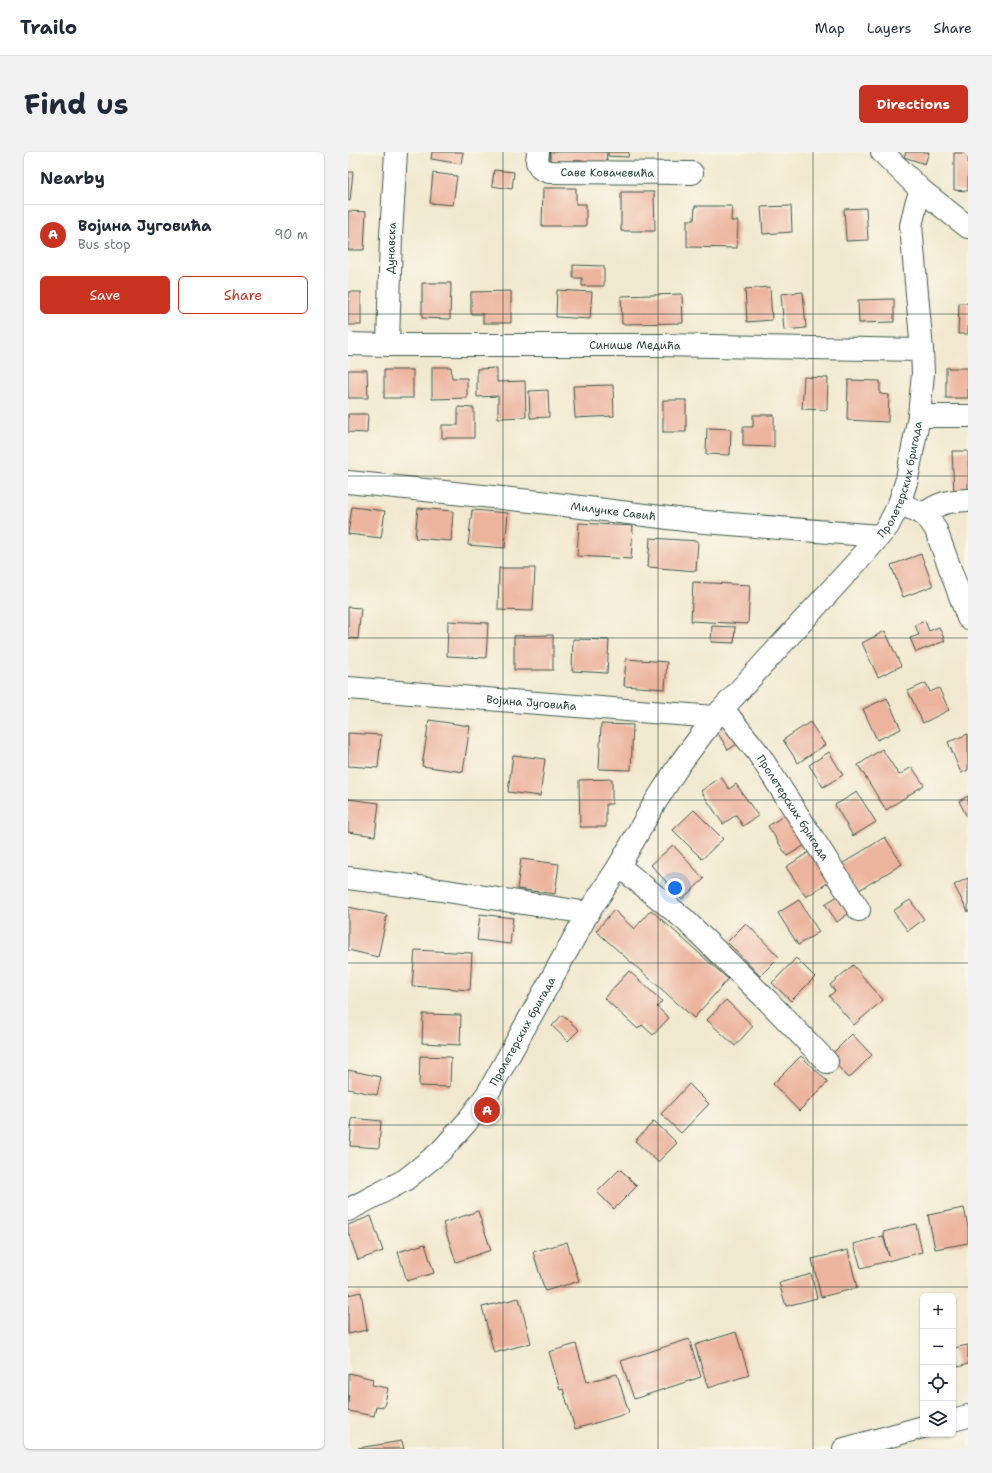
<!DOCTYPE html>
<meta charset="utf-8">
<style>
body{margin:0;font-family:"Shantell Sans",sans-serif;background:#f2f2f3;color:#1f2937}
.controls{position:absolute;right:12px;bottom:12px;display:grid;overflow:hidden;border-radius:6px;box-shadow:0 1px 3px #0004}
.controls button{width:36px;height:36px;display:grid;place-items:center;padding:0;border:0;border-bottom:1px solid #e0e1e3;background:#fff;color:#1f2937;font:20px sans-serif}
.you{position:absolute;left:327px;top:736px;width:14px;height:14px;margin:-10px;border:3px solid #fff;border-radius:50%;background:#1a73e8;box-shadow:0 0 0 6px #1a73e833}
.badge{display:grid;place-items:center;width:26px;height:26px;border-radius:50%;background:#c8321e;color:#fff;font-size:13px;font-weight:700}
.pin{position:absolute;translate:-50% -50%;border:2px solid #fff;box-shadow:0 1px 4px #0006}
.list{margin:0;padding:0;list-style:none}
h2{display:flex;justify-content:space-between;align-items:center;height:52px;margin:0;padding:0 16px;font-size:17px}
h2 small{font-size:13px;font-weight:400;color:#747a83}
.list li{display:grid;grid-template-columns:26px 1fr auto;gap:12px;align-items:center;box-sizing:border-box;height:60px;padding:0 16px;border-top:1px solid #e0e1e3}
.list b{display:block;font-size:15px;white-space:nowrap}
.list p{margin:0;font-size:13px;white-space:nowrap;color:#747a83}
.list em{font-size:13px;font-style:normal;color:#747a83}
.actions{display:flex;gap:8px;padding:12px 16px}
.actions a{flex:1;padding:9px 0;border:1px solid #c8321e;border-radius:6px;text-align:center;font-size:14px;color:#c8321e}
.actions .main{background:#c8321e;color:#fff}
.icon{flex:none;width:22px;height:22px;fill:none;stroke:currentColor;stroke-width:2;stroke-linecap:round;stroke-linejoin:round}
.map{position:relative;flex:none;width:620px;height:1297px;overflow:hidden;border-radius:6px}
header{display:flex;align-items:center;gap:24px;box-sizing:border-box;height:56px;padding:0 20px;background:#fff;border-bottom:1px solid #e0e1e3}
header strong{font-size:19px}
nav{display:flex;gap:22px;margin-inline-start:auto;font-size:14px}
.intro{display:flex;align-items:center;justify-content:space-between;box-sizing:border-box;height:96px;padding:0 24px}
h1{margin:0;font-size:28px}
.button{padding:10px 18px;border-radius:6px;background:#c8321e;color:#fff;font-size:14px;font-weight:700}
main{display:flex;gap:24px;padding:0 24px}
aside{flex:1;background:#fff;border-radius:6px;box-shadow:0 1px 3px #0004}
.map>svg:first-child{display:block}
</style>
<header>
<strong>Trailo</strong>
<nav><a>Map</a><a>Layers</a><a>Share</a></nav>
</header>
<div class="intro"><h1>Find us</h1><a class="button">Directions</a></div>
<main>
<aside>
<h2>Nearby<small></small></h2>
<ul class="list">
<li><span class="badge">A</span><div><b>Војина Југовића</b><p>Bus stop</p></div><em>90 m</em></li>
</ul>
<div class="actions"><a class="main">Save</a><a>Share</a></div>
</aside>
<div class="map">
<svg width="620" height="1297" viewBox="0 0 620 1297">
<rect width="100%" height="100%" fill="#fbf7ec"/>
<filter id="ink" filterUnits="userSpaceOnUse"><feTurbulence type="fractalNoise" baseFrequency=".025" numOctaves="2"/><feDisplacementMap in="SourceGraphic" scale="8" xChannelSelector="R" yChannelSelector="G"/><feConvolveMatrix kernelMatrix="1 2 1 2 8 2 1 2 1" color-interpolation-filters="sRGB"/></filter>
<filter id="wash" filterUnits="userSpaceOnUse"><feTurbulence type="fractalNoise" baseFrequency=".012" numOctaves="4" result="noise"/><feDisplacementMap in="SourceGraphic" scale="16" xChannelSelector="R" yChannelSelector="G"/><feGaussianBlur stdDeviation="0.9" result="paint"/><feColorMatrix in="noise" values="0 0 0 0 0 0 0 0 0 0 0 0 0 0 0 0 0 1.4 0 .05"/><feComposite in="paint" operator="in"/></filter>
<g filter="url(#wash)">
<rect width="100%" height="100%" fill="#f1e9cf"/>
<g id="blocks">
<!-- building -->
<g fill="#ecb49d">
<polygon points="84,0 115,0 113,12 83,7"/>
<polygon points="202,0 259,0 258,13 202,11"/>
<polygon points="260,0 281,0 280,5 260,4"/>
<polygon points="558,0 581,0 577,12 556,5"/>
<polygon points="606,1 620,1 620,39 606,38"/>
<polygon points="146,18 166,20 164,37 144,34"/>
<polygon points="0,20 5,20 2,49 0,48"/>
<polygon points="85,21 109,24 105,53 82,51"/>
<polygon points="195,36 228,36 228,52 238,52 238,74 194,74"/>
<polygon points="273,40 306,40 307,79 273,79"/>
<polygon points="347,54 384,54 383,69 390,69 389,96 339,95 339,68 346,68"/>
<polygon points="443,54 444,80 415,82 413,55"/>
<polygon points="518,56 520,88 498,89 496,57"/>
<polygon points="0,59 18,60 16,98 0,98"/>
<polygon points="225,113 256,114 256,134 234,134 234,126 225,126"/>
<polygon points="74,131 103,131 102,167 74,166"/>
<polygon points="422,135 424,168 399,170 397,137"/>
<polygon points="209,138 244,140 242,167 208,165"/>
<polygon points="163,139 163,171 135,171 135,162 123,162 123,140"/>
<rect x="0" y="140" width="13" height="33"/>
<polygon points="455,140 458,176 436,178 433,142"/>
<polygon points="334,142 335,171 274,172 273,144"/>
<polygon points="546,147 546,170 511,171 510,148"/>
<polygon points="611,151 620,151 620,182 610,182"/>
<polygon points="84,215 103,215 104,226 119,226 119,246 84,247"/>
<polygon points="149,216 149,230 177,229 178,265 150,266 150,244 129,245 129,217"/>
<rect x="598" y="216" width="22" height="30"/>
<polygon points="0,218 19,218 20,246 0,246"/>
<rect x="36" y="218" width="29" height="28"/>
<polygon points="456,225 480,226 479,258 454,257"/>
<polygon points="500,228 532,229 532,242 541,243 540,270 499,268"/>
<polygon points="265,233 266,264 227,266 225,234"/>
<polygon points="200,238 201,265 182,266 181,239"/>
<rect x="315" y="248" width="23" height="32"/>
<polygon points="110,255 126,256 126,286 94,286 94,273 110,273"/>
<polygon points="0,262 20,262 19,281 0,280"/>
<polygon points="405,263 426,263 426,295 395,294 395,275 405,275"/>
<polygon points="359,276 383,277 382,303 358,302"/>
<polygon points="604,299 620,299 620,340 606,341"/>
<polygon points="4,355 37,359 33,386 0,382"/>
<polygon points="70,356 105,359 103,389 67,386"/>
<polygon points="124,358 160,361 157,396 120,393"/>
<polygon points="231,371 285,374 283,407 229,404"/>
<polygon points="302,386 350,389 348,419 300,415"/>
<polygon points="573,402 585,434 555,445 543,413"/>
<polygon points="151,416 187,416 185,459 150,458"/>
<polygon points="345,430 402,433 400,472 343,469"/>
<polygon points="0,455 13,456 10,487 0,486"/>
<polygon points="100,469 140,471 138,506 99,504"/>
<polygon points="577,469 581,479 591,475 597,489 568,500 562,486 571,483 567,473"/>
<polygon points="364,474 387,475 386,491 363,490"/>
<polygon points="537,479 553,514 530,525 514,491"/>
<polygon points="205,483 205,518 166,518 166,484"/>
<polygon points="225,487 261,488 259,521 224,519"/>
<polygon points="278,507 319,510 317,537 276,534"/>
<polygon points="578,531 582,540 591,536 601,558 575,571 560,539"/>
<polygon points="539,546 553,577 529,588 515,557"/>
<polygon points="81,568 122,574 115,620 74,614"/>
<polygon points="462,570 477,593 450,611 435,588"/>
<polygon points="380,571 392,590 380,598 368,578"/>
<polygon points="253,572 285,573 283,618 251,617"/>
<polygon points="0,581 33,583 30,616 0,614"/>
<polygon points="620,582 620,618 613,621 600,590"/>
<polygon points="534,597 551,623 564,615 576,633 538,658 510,613"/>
<polygon points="481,600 495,623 475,635 461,613"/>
<polygon points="165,603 197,607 192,644 160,640"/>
<polygon points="373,625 381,637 388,632 410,664 395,674 388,663 375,672 353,639"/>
<polygon points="264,627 264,652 258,652 258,675 232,675 231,628"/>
<polygon points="509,640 528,670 505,684 487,653"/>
<polygon points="620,644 620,667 611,649"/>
<polygon points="0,647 31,651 27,684 0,680"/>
<polygon points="346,658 375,687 354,707 325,678"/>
<polygon points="440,661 459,692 439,704 420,674"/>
<polygon points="537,685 554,712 508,740 492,713"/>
<polygon points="325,693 356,727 334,747 303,713"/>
<polygon points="467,696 487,726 458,745 438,715"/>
<polygon points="173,707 211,712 207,742 169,737"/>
<polygon points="620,726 620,760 606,733"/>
<polygon points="493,742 504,759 489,770 477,752"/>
<polygon points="451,748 471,780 450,793 430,761"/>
<polygon points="562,748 576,767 560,779 545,759"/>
<polygon points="0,755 39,763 30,805 0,798"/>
<polygon points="266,758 286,777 303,758 380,827 346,866 248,779"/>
<polygon points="132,762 165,766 162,792 129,788"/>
<polygon points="398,771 431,805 412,824 379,790"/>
<polygon points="67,798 124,801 122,838 64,834"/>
<polygon points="448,806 467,825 443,849 424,831"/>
<polygon points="505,813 535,848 506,873 481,844 487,839 482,833"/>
<polygon points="281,819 314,849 309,855 321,866 305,883 294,873 290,877 256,846"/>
<polygon points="378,848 405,874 387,894 359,868"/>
<polygon points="75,862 113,863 112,893 74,891"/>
<polygon points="214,863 231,878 220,889 204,874"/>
<polygon points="504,882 524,903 501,926 481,905"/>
<polygon points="72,904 103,905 102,935 71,934"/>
<polygon points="453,904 480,930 451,959 425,932"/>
<polygon points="0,918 33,925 29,943 0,937"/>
<polygon points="341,932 361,952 333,981 313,962"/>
<polygon points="4,966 33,969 31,996 2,994"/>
<polygon points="306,969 329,991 310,1010 287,989"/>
<polygon points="272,1017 289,1034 266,1057 249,1040"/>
<polygon points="616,1056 620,1075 620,1091 587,1097 580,1063"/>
<polygon points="130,1059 143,1098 108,1110 95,1071"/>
<polygon points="23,1064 35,1099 10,1108 0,1080 0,1073"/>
<polygon points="568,1072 574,1100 513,1116 506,1092 535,1084 541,1104 535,1080"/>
<polygon points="219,1090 231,1129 197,1139 185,1100"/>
<polygon points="77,1092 86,1121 59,1129 50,1100"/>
<polygon points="500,1098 509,1136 473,1145 464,1107"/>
<polygon points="463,1122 469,1146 438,1154 431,1131"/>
<polygon points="13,1140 19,1178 0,1182 0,1143"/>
<polygon points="171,1146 183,1191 146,1201 134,1155"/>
<polygon points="388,1180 401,1223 360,1236 347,1193"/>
<polygon points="341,1187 353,1225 286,1247 273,1209"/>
<polygon points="228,1192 239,1230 269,1222 281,1261 227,1277 215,1237 212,1238 201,1200"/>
<polygon points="620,1193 620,1212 610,1215 605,1196"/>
<polygon points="1,1221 25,1227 24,1233 40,1236 36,1255 28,1254 26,1264 0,1259"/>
<polygon points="54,1289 56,1297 10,1297 10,1296"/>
</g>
</g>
</g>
<g filter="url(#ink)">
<use href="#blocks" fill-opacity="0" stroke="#3e574b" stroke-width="1"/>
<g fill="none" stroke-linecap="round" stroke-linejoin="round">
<!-- minor casing -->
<g stroke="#3e574b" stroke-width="24">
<g id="minor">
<path id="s1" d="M190,0L189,10L193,17L201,20L344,21"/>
<polyline points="534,0 573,38 620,75"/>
<path id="s2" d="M0,192L40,193H309L574,198"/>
<path id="s3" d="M40,193L43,84L48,0"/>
<polyline points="571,264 620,264"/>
<path id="s4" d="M0,330L192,350L345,369L531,384"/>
<path d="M551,352C570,359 578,360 588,378L620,466"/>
<path d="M576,362C592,350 601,349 620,348"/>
<path id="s5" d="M0,536L367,565"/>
<path id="s6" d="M375,557L410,601L511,758"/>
<polyline points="271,714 336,767 421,850 479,910"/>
<polyline points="0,726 86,737 240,761"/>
<path id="s7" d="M0,1058L57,1028L92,1000L118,971L140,941L240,761L271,714L305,654L331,613L367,565L516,402L540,374L551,352L559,327L571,264L575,221L574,198L563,74L568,52L573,38"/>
</g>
</g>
<!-- major casing -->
<g stroke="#3e574b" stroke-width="24">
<g id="major">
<polyline points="605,1268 620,1264"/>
<polyline points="496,1297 575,1275"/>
</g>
</g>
<!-- minor -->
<use href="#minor" stroke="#fff" stroke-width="22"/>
<!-- major -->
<use href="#major" stroke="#fff" stroke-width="22"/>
</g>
</g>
<!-- grid -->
<path fill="none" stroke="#1f3d34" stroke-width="1" stroke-opacity="0.55" d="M155,0V1297M310,0V1297M465,0V1297M0,162H620M0,324H620M0,486H620M0,648H620M0,811H620M0,973H620M0,1135H620"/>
<g text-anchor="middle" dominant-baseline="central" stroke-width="4" stroke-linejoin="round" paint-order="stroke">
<!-- street labels -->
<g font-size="11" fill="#1f3d34" stroke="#fbf7ec">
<text stroke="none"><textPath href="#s1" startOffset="85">Саве Ковачевића</textPath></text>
<text stroke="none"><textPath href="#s3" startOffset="97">Дунавска</textPath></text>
<text stroke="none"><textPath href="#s2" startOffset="287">Синише Медића</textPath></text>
<text stroke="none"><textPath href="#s7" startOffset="931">Пролетерских бригада</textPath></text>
<text stroke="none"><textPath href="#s4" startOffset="267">Милунке Савић</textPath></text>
<text stroke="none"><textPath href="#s5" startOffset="184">Војина Југовића</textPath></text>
<text stroke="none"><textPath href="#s6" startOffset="121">Пролетерских бригада</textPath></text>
<text stroke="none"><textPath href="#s7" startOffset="256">Пролетерских бригада</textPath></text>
</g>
</g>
</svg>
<div class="controls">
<button>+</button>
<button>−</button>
<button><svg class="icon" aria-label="locate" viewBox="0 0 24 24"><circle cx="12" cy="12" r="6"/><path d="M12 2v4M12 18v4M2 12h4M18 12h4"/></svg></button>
<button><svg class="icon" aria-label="layers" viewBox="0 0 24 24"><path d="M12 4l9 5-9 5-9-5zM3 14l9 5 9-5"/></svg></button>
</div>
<div class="you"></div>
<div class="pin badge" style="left:139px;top:958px">A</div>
</div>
</main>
